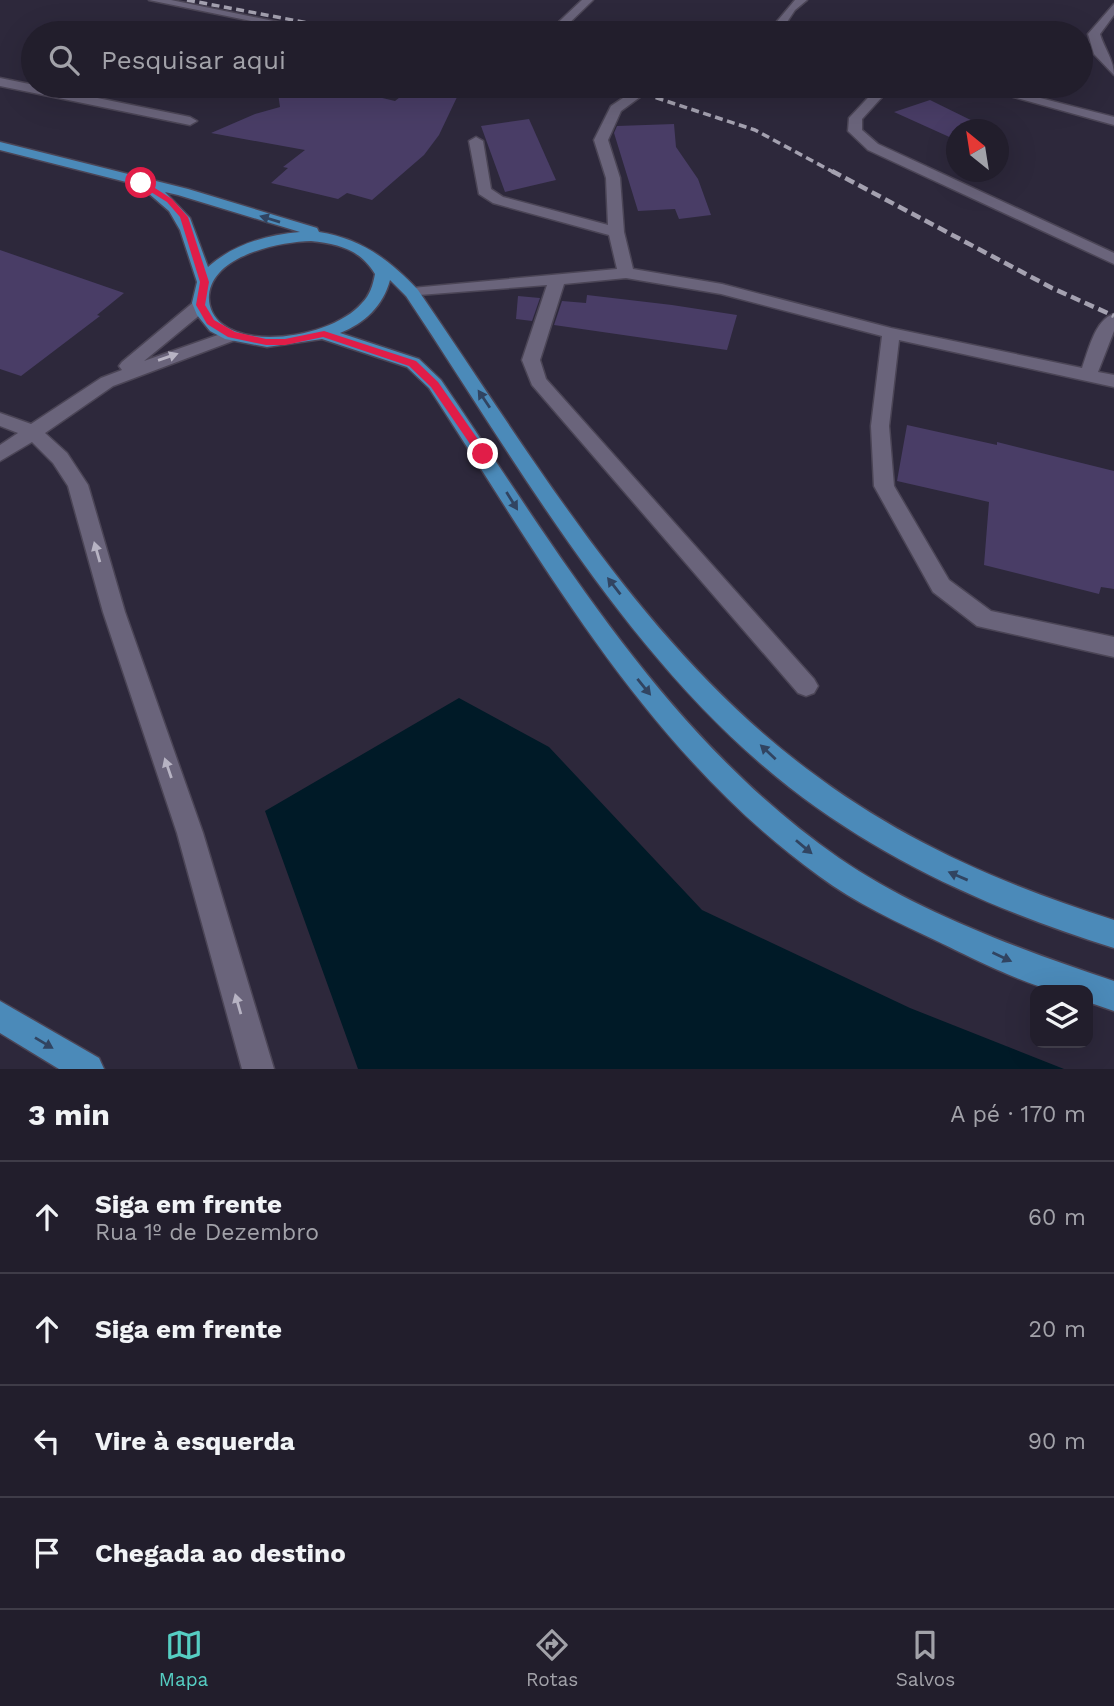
<!DOCTYPE html>
<html lang="pt">
<meta charset="utf-8">
<style>
body{margin:0;font-family:"Work Sans",sans-serif;background:#2e2b38;color:#f1f3f6}
.controls{position:absolute;right:21px;bottom:21px;display:grid;overflow:hidden;border-radius:14px;box-shadow:0 7px 28px #0002}
.controls button{width:63px;height:63px;display:grid;place-items:center;padding:0;border:0;border-bottom:2px solid #3f3c48;background:#221e2c;color:#f1f3f6;font:35px sans-serif}
.compass{position:absolute;left:946px;top:119px;width:63px;height:63px;border-radius:50%;background:#221e2c;box-shadow:0 7px 28px #0002;rotate:330deg}
.stop{position:absolute;width:21px;height:21px;margin:-16px;border:5px solid #e11d48;border-radius:50%;background:#fff}
.stop.end{background:#e11d48;border-color:#fff;box-shadow:0 2px 7px #0008}
.list{margin:0;padding:0;list-style:none}
h2{display:flex;justify-content:space-between;align-items:center;height:91px;margin:0;padding:0 28px;font-size:30px}
h2 small{font-size:23px;font-weight:400;color:#a2a2a9}
.list li{display:grid;grid-template-columns:46px 1fr auto;gap:21px;align-items:center;box-sizing:border-box;height:112px;padding:0 28px;border-top:2px solid #3f3c48}
.list b{display:block;font-size:26px;white-space:nowrap}
.list p{margin:0;font-size:23px;white-space:nowrap;color:#a2a2a9}
.list em{font-size:23px;font-style:normal;color:#a2a2a9}
.icon{flex:none;width:38px;height:38px;fill:none;stroke:currentColor;stroke-width:2;stroke-linecap:round;stroke-linejoin:round}
.map{position:relative;flex:none;width:1114px;height:1069px;overflow:hidden}
.search{position:absolute;background:#221e2c;box-shadow:0 7px 28px #0002;left:21px;right:21px;top:21px;height:77px;display:flex;align-items:center;gap:18px;box-sizing:border-box;padding:0 24px;border-radius:38px;color:#a2a2a9;font-size:26px}
.sheet{height:539px;background:#221e2c}
nav{display:flex;justify-content:space-around;align-items:center;box-sizing:border-box;height:98px;border-top:2px solid #3f3c48;background:#221e2c;font-size:19px;color:#a2a2a9}
nav a{display:grid;justify-items:center;gap:4px}
nav .on{color:#56cec3}
.map>svg:first-child{display:block}
</style>
<div class="map">
<svg width="1114" height="1069" viewBox="0 0 1114 1069">
<rect width="100%" height="100%" fill="#2d283b"/>
<!-- water -->
<polygon fill="#001a27" points="459,698 549,747 702,910 910,1008 1064,1069 358,1069 265,811"/>
<!-- building -->
<g fill="#493d66">
<polygon points="277,86 332,86 395,101 414,86 458,95 439,135 424,155 372,200 347,193 338,199 271,183 288,168 283,167 305,150 211,133 255,114 280,107"/>
<polygon points="930,100 991,130 956,130 956,140 894,112"/>
<polygon points="529,119 556,180 505,192 481,126"/>
<polygon points="674,124 676,147 698,179 711,215 679,219 675,209 638,211 614,133 617,126"/>
<polygon points="0,250 98,284 124,293 97,315 100,316 21,376 0,369"/>
<polygon points="587,295 672,305 737,315 727,350 554,325 562,301 586,303"/>
<polygon points="518,296 540,298 532,321 516,319"/>
<polygon points="907,425 997,445 997,442 1114,471 1114,589 1101,587 1099,594 984,565 989,502 897,481"/>
</g>
<g fill="none" stroke-linecap="round" stroke-linejoin="round">
<!-- minor casing -->
<g stroke="#4b4556" stroke-width="3">
<g id="minor">
<polygon points="149,0 171,0 332,33 310,33"/>
<polygon points="582,0 593,0 559,33 547,33"/>
<polygon points="795,0 807,0 795,10 785,25 807,33 778,31 753,33 774,25"/>
<path d="M1114,4V15L1100,34C1104,48 1114,60 1114,75L1094,54L1088,34Z"/>
<polygon points="0,78 190,117 197,121 190,125 0,86"/>
<path d="M641,86H655L621,111L608,140L620,178L624,232L633,269L722,284L891,328L1082,368C1088,352 1095,319 1114,314V331L1098,372L1114,375V387L899,340L889,426L894,486L949,580L991,611L1114,637V657L977,626L933,592L874,486L871,426L882,336L721,294L626,278L564,284L540,360L546,379L814,679L818,686L814,693L806,696L798,693L532,385L522,360L547,285L406,296L404,293L412,288L617,269L609,235L493,203L479,194L469,141L476,137L483,141L491,189L503,197L608,225L606,178L594,140L611,106Z"/>
<polygon points="879,86 892,86 862,119 862,130 878,144 1114,253 1114,264 868,150 848,131 849,118"/>
<polygon points="974,86 994,86 1114,117 1114,125"/>
<polygon points="201,300 207,301 207,309 144,361 232,330 241,335 238,339 113,386 45,433 67,453 88,485 125,612 203,833 274,1069 242,1069 177,833 103,612 68,486 53,463 32,442 0,461 0,445 18,433 0,426 0,413 31,424 101,378 122,370 119,366 122,362 195,301"/>
</g>
</g>
<!-- major casing -->
<g stroke="#4b4556" stroke-width="3">
<g id="major">
<path d="M0,142L188,189L317,228L319,232C360,238 390,260 418,290C533,457 642,645 807,769C902,841 1001,884 1114,920V948C996,911 887,863 789,787C628,661 518,464 406,296L390,280C383,306 365,323 340,333L419,359L441,380C558,551 665,737 839,858C917,912 1024,951 1114,981V1011L1088,1002V990C1077,990 1066,992 1056,990C1029,987 966,955 939,942C899,923 855,903 819,876C646,751 543,562 429,388L407,367L322,339L267,347L225,339L210,331L197,315L192,303L197,282L180,230L169,211L147,192L146,187L0,150ZM165,192L178,195L300,232C266,235 234,244 208,267L190,218ZM311,241C338,244 360,249 375,274C373,285 370,295 362,303C336,334 255,350 222,324C213,317 208,306 209,295C213,255 279,242 311,241Z"/>
<polygon points="0,1001 99,1058 104,1069 59,1069 0,1033"/>
</g>
</g>
<!-- minor -->
<use href="#minor" fill="#6a647b" fill-rule="evenodd"/>
<!-- major -->
<use href="#major" fill="#4b8ab9" fill-rule="evenodd"/>
<!-- rail-far1 -->
<g stroke="#a4a1b0" stroke-width="3.5" stroke-dasharray="8 4.5" stroke-linecap="butt">
<polyline points="187,0 361,33"/>
<polyline points="620,86 755,130 835,173"/>
</g>
<!-- rail -->
<polyline stroke="#a4a1b0" stroke-width="4.5" stroke-dasharray="10 5" stroke-linecap="butt" points="832,171 1052,288 1114,316"/>
</g>
<!-- one-way arrows -->
<defs><path id="oneway-solid" d="M-6-.8H1V-3.2L6.5 0L1 3.2V.8H-6Z" transform="scale(1.75)"/></defs>
<g fill="#314461">
<use href="#oneway-solid" transform="translate(270 219) rotate(-163)"/>
<use href="#oneway-solid" transform="translate(484 399) rotate(-124)"/>
<use href="#oneway-solid" transform="translate(512 501) rotate(58)"/>
<use href="#oneway-solid" transform="translate(614 586) rotate(-128)"/>
<use href="#oneway-solid" transform="translate(644 687) rotate(51)"/>
<use href="#oneway-solid" transform="translate(768 752) rotate(-137)"/>
<use href="#oneway-solid" transform="translate(804 847) rotate(40)"/>
<use href="#oneway-solid" transform="translate(958 876) rotate(-157)"/>
<use href="#oneway-solid" transform="translate(1002 957) rotate(25)"/>
<use href="#oneway-solid" transform="translate(44 1043) rotate(31)"/>
</g>
<g fill="#b7b3c3">
<use href="#oneway-solid" transform="translate(168 357) rotate(-19)"/>
<use href="#oneway-solid" transform="translate(97 552) rotate(-106)"/>
<use href="#oneway-solid" transform="translate(168 768) rotate(-109)"/>
<use href="#oneway-solid" transform="translate(238 1004) rotate(-106)"/>
</g>
<!-- route -->
<polygon fill="#e11d48" points="138,181 144,181 172,199 188,217 209,282 205,305 214,320 235,332 266,339 285,339 324,331 416,361 438,382 486,451 486,457 479,457 431,387 409,366 323,337 285,345 266,345 228,337 207,324 196,305 200,282 180,217 167,202 138,184"/>
</svg>
<div class="controls">
<button><svg class="icon" aria-label="layers" viewBox="0 0 24 24"><path d="M12 4l9 5-9 5-9-5zM3 14l9 5 9-5"/></svg></button>
</div>
<svg class="compass" viewBox="-18 -18 36 36"><path d="M0-13l5 13h-10z" fill="#e53935"/><path d="M0 13l5-13h-10z" fill="#a2a2a9"/></svg>
<div class="stop" style="left:141px;top:183px"></div>
<div class="stop end" style="left:483px;top:454px"></div>
<div class="search"><svg class="icon" aria-label="search" viewBox="0 0 24 24"><circle cx="10" cy="10" r="6"/><path d="M15 15l6 6"/></svg>Pesquisar aqui</div>
</div>
<section class="sheet">
<h2>3 min<small>A pé · 170 m</small></h2>
<ul class="list">
<li><svg class="icon" aria-label="ahead" viewBox="0 0 24 24"><path d="M12 20V5M6 11l6-6 6 6"/></svg><div><b>Siga em frente</b><p>Rua 1º de Dezembro</p></div><em>60 m</em></li>
<li><svg class="icon" aria-label="ahead" viewBox="0 0 24 24"><path d="M12 20V5M6 11l6-6 6 6"/></svg><div><b>Siga em frente</b></div><em>20 m</em></li>
<li><svg class="icon" aria-label="left" viewBox="0 0 24 24"><path d="M17 20v-9H6M10 6l-5 5 5 5"/></svg><div><b>Vire à esquerda</b></div><em>90 m</em></li>
<li><svg class="icon" aria-label="arrive" viewBox="0 0 24 24"><path d="M6 21V4h12l-3 4 3 4H6"/></svg><div><b>Chegada ao destino</b></div></li>
</ul>
</section>
<nav>
<a class="on"><svg class="icon" aria-label="map" viewBox="0 0 24 24"><path d="M3 6l6-2 6 2 6-2v14l-6 2-6-2-6 2zM9 4v14M15 6v14"/></svg>Mapa</a>
<a><svg class="icon" aria-label="directions" viewBox="0 0 24 24"><path d="M12 3l9 9-9 9-9-9zM9 14v-3h6M13 9l2 2-2 2"/></svg>Rotas</a>
<a><svg class="icon" aria-label="saved" viewBox="0 0 24 24"><path d="M7 4h10v16l-5-4-5 4z"/></svg>Salvos</a>
</nav>
